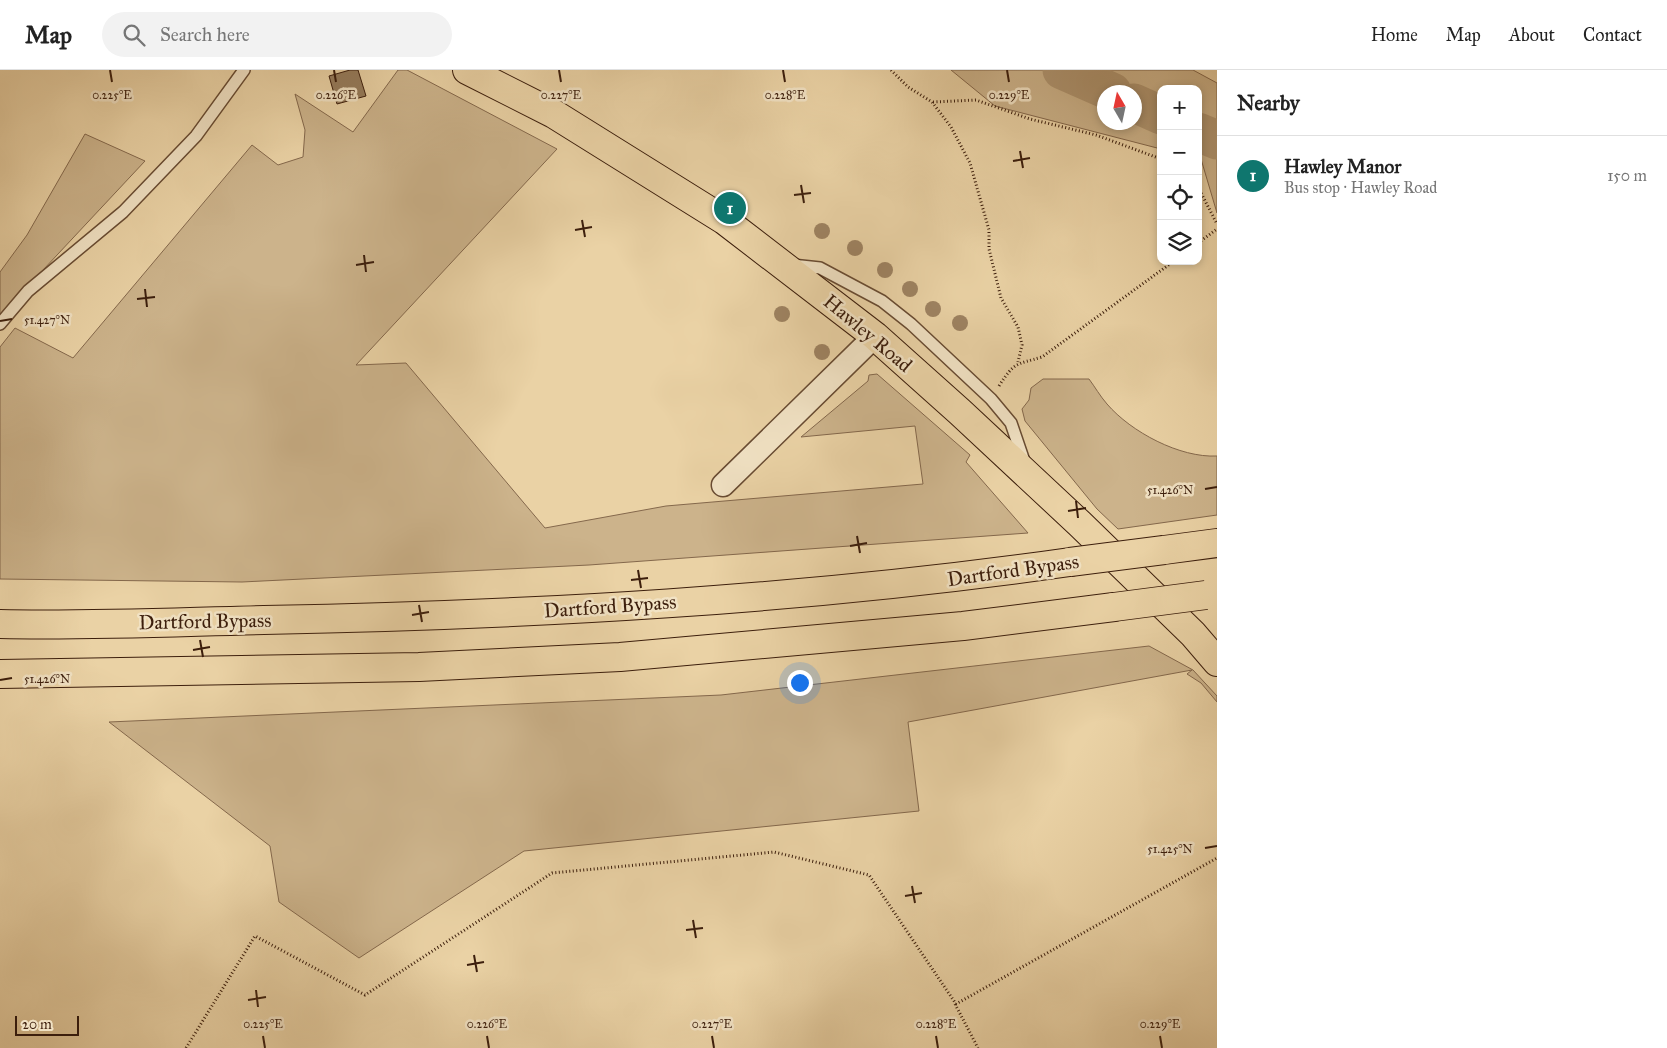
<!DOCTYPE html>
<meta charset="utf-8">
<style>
body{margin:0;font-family:"IM FELL Great Primer",serif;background:#f2f2f2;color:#222}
.controls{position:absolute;right:15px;top:15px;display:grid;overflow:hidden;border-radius:10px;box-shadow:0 2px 8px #0003}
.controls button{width:45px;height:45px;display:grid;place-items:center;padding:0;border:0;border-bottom:1px solid #e0e0e0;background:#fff;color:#222;font:25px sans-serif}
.compass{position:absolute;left:1097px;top:15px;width:45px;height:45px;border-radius:50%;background:#fff;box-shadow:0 2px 8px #0003;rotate:351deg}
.scale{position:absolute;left:15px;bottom:12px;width:64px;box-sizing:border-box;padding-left:5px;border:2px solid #3c1e0c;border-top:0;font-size:14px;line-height:18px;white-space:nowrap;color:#3c1e0c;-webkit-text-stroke:4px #f1e2c4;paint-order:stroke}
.you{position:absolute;left:799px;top:612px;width:18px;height:18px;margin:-12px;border:4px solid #fff;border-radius:50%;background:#1a73e8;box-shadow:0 0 0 8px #1a73e833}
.badge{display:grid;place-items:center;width:32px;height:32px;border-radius:50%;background:#0f766e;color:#fff;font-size:16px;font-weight:700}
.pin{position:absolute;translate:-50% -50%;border:2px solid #fff;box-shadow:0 1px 5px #0006}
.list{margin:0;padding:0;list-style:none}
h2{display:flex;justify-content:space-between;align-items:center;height:65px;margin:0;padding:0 20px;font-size:21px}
h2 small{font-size:16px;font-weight:400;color:#767676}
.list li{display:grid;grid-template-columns:32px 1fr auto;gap:15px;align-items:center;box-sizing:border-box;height:80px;padding:0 20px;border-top:1px solid #e0e0e0}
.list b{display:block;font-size:19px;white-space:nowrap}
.list p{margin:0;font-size:16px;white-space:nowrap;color:#767676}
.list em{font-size:16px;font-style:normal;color:#767676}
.icon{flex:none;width:28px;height:28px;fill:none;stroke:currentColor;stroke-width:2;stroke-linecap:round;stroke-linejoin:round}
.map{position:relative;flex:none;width:1217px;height:978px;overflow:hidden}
header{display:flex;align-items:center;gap:30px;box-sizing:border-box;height:70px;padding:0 25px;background:#fff;border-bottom:1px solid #e0e0e0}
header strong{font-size:24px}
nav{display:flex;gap:28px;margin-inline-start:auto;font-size:18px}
.search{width:350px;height:45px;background:#f2f2f2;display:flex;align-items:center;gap:12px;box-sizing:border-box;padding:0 18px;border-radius:28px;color:#767676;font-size:19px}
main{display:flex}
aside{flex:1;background:#fff}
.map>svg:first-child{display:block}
</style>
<header>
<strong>Map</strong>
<div class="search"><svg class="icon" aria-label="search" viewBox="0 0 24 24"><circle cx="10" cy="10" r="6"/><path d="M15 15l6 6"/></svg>Search here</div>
<nav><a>Home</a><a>Map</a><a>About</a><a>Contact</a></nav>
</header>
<main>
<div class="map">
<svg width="1217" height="978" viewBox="0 0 1217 978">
<rect width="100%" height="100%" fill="#ead2a5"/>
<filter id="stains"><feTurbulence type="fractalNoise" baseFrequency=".004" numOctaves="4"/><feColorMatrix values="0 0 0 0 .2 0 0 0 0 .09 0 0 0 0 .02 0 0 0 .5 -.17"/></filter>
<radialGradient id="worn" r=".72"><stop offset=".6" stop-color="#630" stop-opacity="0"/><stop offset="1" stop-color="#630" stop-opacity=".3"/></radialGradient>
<!-- green -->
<g fill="#ccb38b" stroke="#84684c" fill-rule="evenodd">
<polygon points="398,0 407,0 557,79 356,295 406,293 545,458 666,436 923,414 915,356 801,367 868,311 869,305 877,304 970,385 966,392 1028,463 589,495 242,512 0,509 0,277 15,258 73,288 252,75 278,95 303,87 305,60 295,24 353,62"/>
<path d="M951,0H1193L1217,13V143L1201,89L1198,88V19H1161V79L995,36ZM1104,22H1134V52H1104Z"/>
<polygon points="85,64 145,91 0,246 0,202 27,165"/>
<path d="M1043,309H1089C1095,317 1100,326 1107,334C1131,362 1180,388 1217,386V445L1118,459L1097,439L1025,351L1022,339L1029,330L1031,318Z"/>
<polygon points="1149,576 1193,600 1217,626 1217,632 1201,613 1187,604 1192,600 908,652 919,741 524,781 359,888 279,832 270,776 109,652 721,625"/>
</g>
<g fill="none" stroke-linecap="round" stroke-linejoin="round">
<!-- river -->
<g stroke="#af9571" stroke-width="39">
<polyline points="1062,0 1112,22"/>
<polyline points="1134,33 1161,45"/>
<polyline points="1198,62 1217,70"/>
</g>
</g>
<!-- building -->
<polygon fill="#967c5c" stroke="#3c1e0c" points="350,0 358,0 366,26 337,34 329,6"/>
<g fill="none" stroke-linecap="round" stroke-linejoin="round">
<!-- service casing -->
<g stroke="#684b32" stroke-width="14">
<g id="service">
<polyline points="792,195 820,198 882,231 911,254 991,329 1011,353 1025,394"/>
<polyline points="0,254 28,221 123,142 196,66 244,0"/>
</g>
</g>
<!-- minor casing -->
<g stroke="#684b32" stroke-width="25">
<polyline id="minor" points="723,415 875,266"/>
</g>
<!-- primary casing -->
<g stroke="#3c1e0c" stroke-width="30">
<polyline id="primary" points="467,0 554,44 724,150 875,266 960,342 1080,454 1193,564 1217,592"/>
</g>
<!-- trunk casing -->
<g stroke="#3c1e0c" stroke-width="30">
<g id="trunk">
<polyline points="1164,480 1217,473"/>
<path d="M0,554C88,556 176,552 264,550C533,545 803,530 1070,492"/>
<polyline points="0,604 419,597 620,587 963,556 1114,537"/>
</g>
</g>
<!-- path -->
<g stroke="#3c1e0c" stroke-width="3" stroke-dasharray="1 2.5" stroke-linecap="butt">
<polyline points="891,0 908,17 932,32 951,57 970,93 989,160 989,179 1001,228 1018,257 1022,275 1018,292"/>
<polyline points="933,32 976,30 1030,49 1096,65 1161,89"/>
<polyline points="1198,117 1217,154"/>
<polyline points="1198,173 1217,159"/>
<path d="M999,316C1015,291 1016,295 1042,287L1174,191"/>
<polyline points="955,934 978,978"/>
<polyline points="186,978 255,866 365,925 552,803 774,782 869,805 956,934 1217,788"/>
</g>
<!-- service -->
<use href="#service" stroke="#f1e2c4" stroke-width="11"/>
<!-- minor -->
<use href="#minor" stroke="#f1e2c4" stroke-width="22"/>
<!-- primary -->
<use href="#primary" stroke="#ead2a5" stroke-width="28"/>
<!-- trunk -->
<use href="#trunk" stroke="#ead2a5" stroke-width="28"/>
<!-- trunk-bridge casing -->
<g stroke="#3c1e0c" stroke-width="30" stroke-linecap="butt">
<g id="trunk-bridge">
<polyline points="1070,492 1164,480"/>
<polyline points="1114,537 1206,525"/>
</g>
</g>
<!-- trunk-bridge -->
<use href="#trunk-bridge" stroke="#ead2a5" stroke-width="28"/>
</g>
<!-- trees -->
<g fill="#9e8362">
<circle cx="822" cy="161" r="8"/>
<circle cx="855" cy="178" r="8"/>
<circle cx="885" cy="200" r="8"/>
<circle cx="910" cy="219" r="8"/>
<circle cx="933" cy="239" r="8"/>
<circle cx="782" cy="244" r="8"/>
<circle cx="960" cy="253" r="8"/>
<circle cx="822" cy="282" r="8"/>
</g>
<!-- ticks -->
<path fill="none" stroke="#3c1e0c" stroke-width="2" d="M110,0L112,12M334,0L336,12M559,0L561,12M783,0L785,12M1007,0L1009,12M1020,81L1023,98M1013,91L1030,88M801,115L804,133M794,125L811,123M582,150L585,167M575,160L592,157M364,185L366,202M356,195L374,192M145,219L147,237M137,229L155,227M0,251L12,249M1205,419L1217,417M1076,431L1078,448M1068,441L1086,438M857,466L860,483M850,476L867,473M638,500L641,518M631,510L648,508M419,535L422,552M412,545L429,542M200,570L203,587M193,580L210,577M0,610L12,608M1205,778L1217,776M912,816L915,833M905,826L922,823M693,850L696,868M686,860L703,858M474,885L477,902M467,895L484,892M256,920L258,937M248,930L266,927M263,966L265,978M487,966L489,978M712,966L714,978M936,966L938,978M1160,966L1162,978"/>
<g text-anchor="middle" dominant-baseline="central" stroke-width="5" stroke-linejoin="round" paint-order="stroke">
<!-- street labels -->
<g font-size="20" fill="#3c1e0c" stroke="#f1e2c4">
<text transform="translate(868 263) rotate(40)">Hawley Road</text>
<text transform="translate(1013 500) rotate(-8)">Dartford Bypass</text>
<text transform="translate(610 536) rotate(-4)">Dartford Bypass</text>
<text transform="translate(205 551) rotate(-1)">Dartford Bypass</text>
</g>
</g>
<g font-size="12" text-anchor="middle" fill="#3c1e0c" stroke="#f1e2c4" stroke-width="5" stroke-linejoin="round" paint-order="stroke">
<text x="112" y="29">0.225°E</text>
<text x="336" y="29">0.226°E</text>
<text x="561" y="29">0.227°E</text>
<text x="785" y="29">0.228°E</text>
<text x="1009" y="29">0.229°E</text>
<text x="47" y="254">51.427°N</text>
<text x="1170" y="424">51.426°N</text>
<text x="47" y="613">51.426°N</text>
<text x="1170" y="783">51.425°N</text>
<text x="263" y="958">0.225°E</text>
<text x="487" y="958">0.226°E</text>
<text x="712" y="958">0.227°E</text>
<text x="936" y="958">0.228°E</text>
<text x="1160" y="958">0.229°E</text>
</g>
<rect width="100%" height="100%" filter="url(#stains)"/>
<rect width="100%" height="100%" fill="url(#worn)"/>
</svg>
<div class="controls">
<button>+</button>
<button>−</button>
<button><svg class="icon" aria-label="locate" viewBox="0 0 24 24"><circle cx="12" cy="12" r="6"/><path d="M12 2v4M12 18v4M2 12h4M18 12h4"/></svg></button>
<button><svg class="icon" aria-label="layers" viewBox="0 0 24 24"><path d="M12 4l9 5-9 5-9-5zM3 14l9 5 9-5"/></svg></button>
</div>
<svg class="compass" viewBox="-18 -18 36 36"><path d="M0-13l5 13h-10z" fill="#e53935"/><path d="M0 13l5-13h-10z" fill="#767676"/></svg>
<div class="scale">20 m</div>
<div class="you"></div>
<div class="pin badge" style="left:730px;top:138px">1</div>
</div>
<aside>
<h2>Nearby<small></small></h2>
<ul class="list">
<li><span class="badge">1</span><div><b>Hawley Manor</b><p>Bus stop · Hawley Road</p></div><em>150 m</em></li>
</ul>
</aside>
</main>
